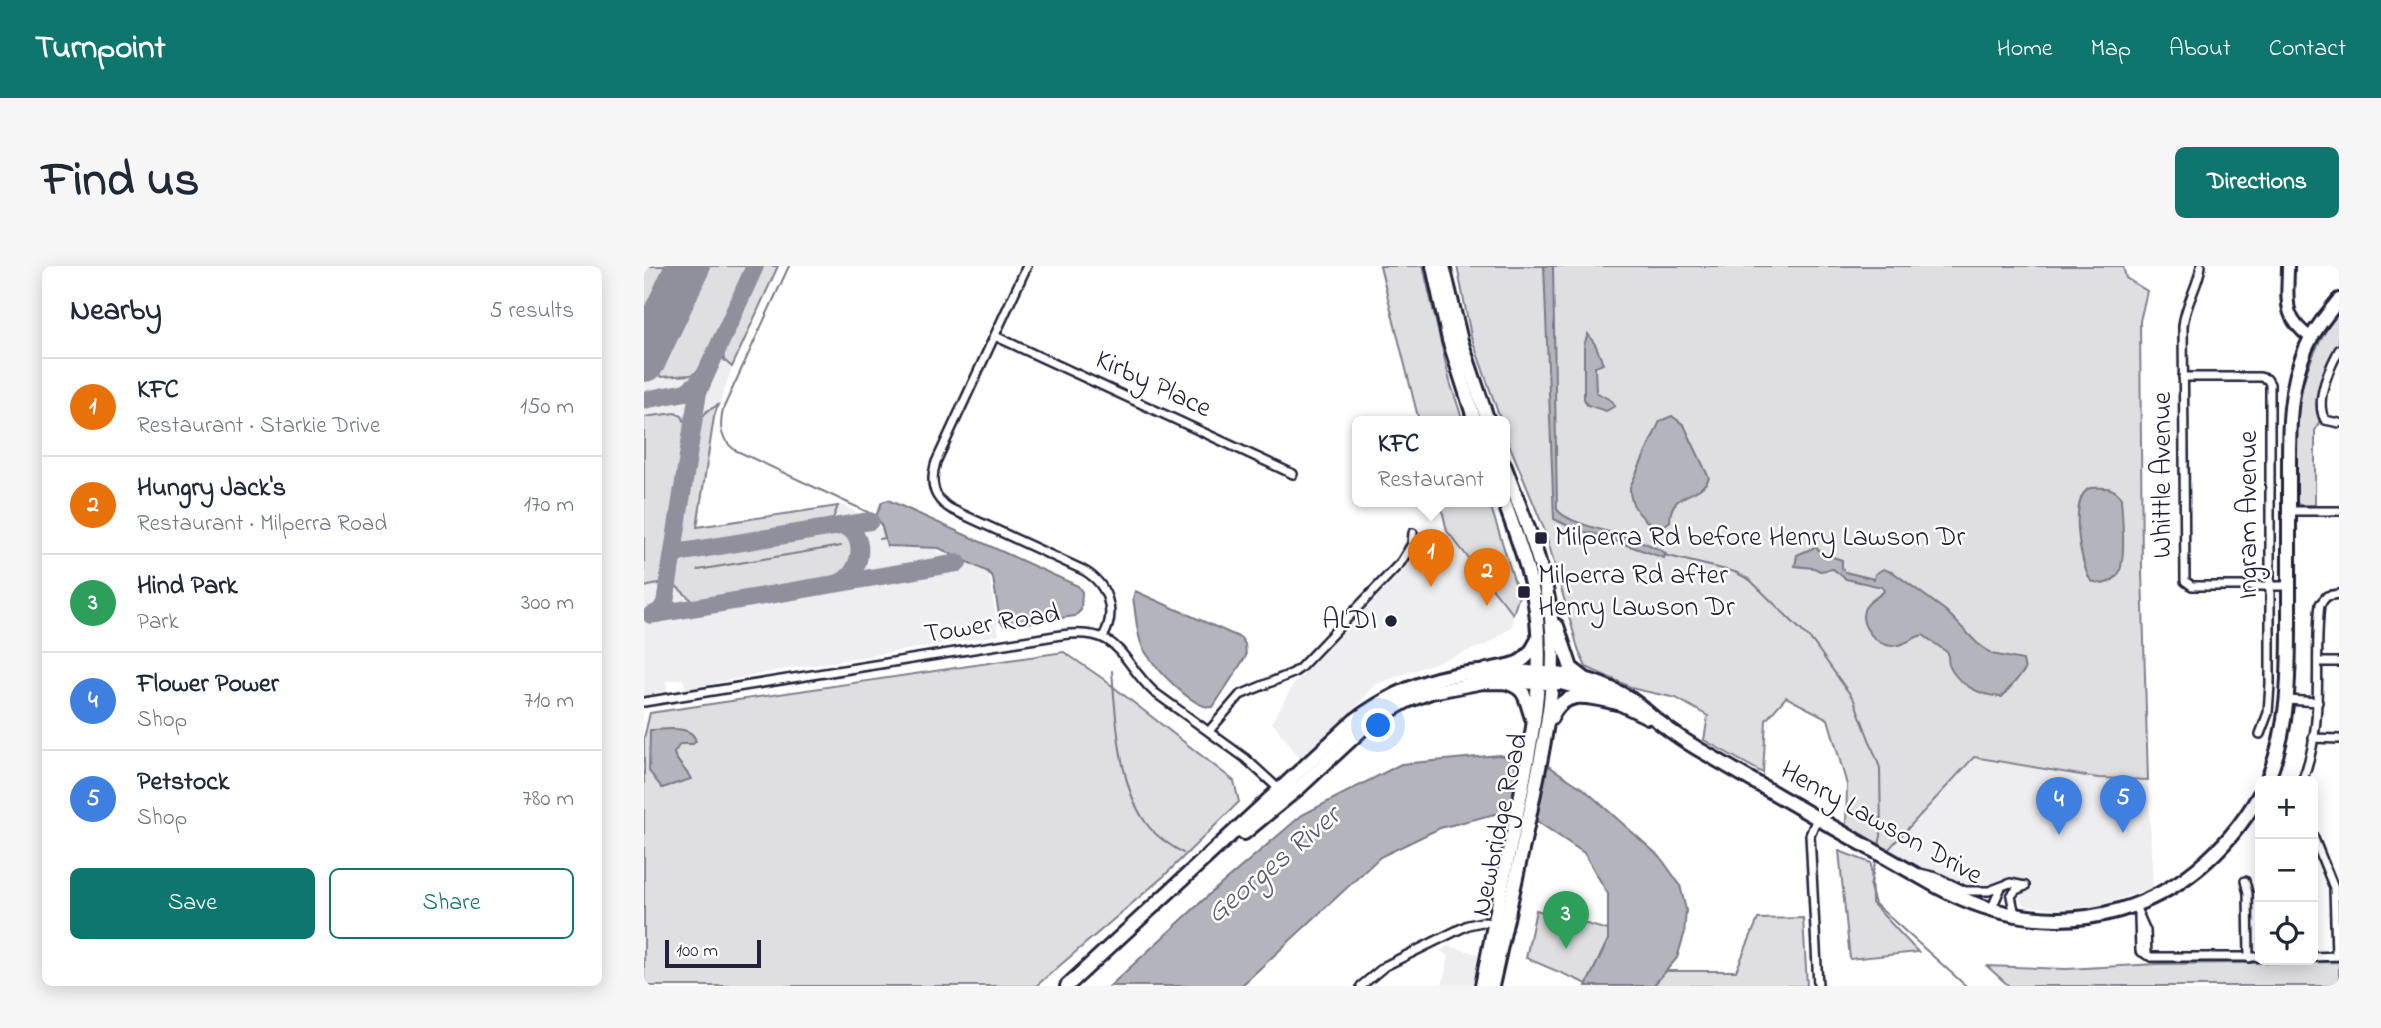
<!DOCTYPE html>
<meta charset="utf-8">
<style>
body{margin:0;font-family:"Indie Flower",sans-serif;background:#f6f6f7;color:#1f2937}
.controls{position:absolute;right:21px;bottom:21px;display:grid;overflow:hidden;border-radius:10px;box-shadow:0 4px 18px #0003}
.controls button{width:63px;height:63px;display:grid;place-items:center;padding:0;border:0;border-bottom:2px solid #e0e1e3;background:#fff;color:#1f2937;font:35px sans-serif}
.scale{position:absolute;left:21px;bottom:18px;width:96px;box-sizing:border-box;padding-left:7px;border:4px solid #22223b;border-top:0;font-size:19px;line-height:24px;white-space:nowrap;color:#22223b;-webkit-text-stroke:5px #fff;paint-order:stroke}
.you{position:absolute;left:735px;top:460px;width:24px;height:24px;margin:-18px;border:5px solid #fff;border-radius:50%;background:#1a73e8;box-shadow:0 0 0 10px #1a73e833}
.badge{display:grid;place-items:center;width:46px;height:46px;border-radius:50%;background:#0f766e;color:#fff;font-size:23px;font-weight:700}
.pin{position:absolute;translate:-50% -58px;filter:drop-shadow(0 2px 4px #0008)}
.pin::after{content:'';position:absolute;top:37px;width:24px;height:21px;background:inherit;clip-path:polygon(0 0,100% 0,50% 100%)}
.popup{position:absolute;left:708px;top:150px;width:158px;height:91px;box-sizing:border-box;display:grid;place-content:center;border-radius:10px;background:#fff;filter:drop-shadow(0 2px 5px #0005);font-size:23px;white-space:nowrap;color:#747a83}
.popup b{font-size:26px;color:#1f2937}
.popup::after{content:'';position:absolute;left:50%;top:100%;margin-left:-14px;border:14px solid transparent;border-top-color:#fff}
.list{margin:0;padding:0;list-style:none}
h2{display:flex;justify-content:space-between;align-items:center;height:91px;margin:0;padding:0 28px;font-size:30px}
h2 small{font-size:23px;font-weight:400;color:#747a83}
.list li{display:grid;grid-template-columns:46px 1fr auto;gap:21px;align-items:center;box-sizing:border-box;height:98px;padding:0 28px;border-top:2px solid #e0e1e3}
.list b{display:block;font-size:26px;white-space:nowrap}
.list p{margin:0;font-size:23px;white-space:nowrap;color:#747a83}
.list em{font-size:23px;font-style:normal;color:#747a83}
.actions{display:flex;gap:14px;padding:21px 28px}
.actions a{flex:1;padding:16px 0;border:2px solid #0f766e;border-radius:10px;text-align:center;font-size:24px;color:#0f766e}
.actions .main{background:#0f766e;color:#fff}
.icon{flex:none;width:38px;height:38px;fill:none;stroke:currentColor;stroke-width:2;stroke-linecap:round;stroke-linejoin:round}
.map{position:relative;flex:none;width:1695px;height:720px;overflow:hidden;border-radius:10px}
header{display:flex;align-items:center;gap:42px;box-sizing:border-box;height:98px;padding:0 35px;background:#0f766e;color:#fff}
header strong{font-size:33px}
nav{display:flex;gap:38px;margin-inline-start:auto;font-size:24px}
.intro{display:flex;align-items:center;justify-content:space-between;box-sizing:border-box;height:168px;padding:0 42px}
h1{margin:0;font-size:49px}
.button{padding:18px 32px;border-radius:10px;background:#0f766e;color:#fff;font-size:24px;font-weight:700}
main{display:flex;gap:42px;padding:0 42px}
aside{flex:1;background:#fff;border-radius:10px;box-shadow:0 4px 18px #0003}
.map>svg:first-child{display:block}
</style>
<header>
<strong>Turnpoint</strong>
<nav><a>Home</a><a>Map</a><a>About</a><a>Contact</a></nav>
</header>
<div class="intro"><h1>Find us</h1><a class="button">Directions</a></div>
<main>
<aside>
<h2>Nearby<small>5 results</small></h2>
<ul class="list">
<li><span class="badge" style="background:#e8710a">1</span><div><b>KFC</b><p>Restaurant · Starkie Drive</p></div><em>150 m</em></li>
<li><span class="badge" style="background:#e8710a">2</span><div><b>Hungry Jack's</b><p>Restaurant · Milperra Road</p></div><em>170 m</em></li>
<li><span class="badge" style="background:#2e9e5b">3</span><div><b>Hind Park</b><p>Park</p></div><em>300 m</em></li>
<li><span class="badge" style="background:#3f7fe0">4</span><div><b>Flower Power</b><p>Shop</p></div><em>710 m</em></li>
<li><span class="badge" style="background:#3f7fe0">5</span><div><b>Petstock</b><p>Shop</p></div><em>780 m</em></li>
</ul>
<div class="actions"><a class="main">Save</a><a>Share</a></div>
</aside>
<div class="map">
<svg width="1695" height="720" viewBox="0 0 1695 720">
<rect width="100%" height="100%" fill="#fff"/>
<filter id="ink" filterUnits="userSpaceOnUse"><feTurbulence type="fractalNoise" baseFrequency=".0143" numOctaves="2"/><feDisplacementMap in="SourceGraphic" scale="14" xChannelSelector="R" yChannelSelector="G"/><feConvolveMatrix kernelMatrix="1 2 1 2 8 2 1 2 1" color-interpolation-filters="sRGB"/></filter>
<g filter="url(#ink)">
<!-- built -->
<g fill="#eeeef1">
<polygon points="0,0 135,0 89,99 72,148 54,262 199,239 229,255 230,259 297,286 345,308 355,369 125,406 42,423 39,413 22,415 23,425 0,429"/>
<polygon points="803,265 869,348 868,361 844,378 730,419 718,435 657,494 628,456 649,419 777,285 788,283"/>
<polygon points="1330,491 1454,512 1504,514 1509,621 1456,640 1418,643 1383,640 1376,635 1378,627 1358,622 1346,622 1335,619 1330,621 1308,612 1279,606 1243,585"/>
<polygon points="804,680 838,689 831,720 798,720 805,690 796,685"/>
</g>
<!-- green -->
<g fill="#dfdfe2" stroke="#80808e" stroke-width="2">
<polygon points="0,0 31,0 0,66"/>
<polygon points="56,0 104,0 54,105 47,109 17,111 12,106 11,98"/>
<polygon points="119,0 134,0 88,101 80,94 79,85"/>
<polygon points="736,0 779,0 806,116 819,155 775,155"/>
<polygon points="813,0 1479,0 1482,12 1503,25 1496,55 1498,306 1504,514 1454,512 1330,491 1243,585 1202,561 1203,519 1184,453 1142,431 1122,454 1119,507 1060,474 1064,450 1032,432 991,423 942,401 935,386 901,265 863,173 860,155 857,155 827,70"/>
<path d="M1695,45V76L1686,93L1675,125L1674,139L1676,154L1671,165V239H1656L1650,235C1650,158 1648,110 1695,45Z"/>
<polygon points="74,139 70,151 53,261 194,240 187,257 59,278 58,276 38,278 55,156 63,145"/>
<polygon points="31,147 38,150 42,159 17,314 14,318 0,321 0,151"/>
<polygon points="796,235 845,235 875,330 869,348 803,265"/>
<path d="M192,265L203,268L209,273C212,290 213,302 195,310L51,337L31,319L34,296L39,292L59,289V287Z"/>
<polygon points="420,386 458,412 590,515 595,536 520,610 392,720 0,720 0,472 6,447"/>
<polygon points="1195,585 1227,597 1228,637 1274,686 1206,693"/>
<polygon points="892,644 964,664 964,674 943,718 882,692"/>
<polygon points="1159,652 1163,720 1009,720 1022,705 1092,705 1114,653"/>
<polygon points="1695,696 1695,720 1365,720 1343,700 1422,703 1513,698"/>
</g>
<!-- water -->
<g fill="#b4b4bc" stroke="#7a7a88" stroke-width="2">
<path d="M900,0H909L913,243C921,258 978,268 996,275C1005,278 1013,283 1022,287L1020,292L951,268L932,264L910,253Z"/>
<polygon points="944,68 952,80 959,98 951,101 952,126 968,135 971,140 962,145 943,139 940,133 940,79"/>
<path d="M1028,150L1040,159L1065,212C1055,234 1026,224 1026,255L1020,260H1008C995,249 985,238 986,221L1016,155Z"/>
<path d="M1446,222C1459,222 1470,219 1477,232C1478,249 1483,298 1473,310C1469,315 1464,316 1459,318L1447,315C1436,299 1424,231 1446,222Z"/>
<polygon points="244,234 434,320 438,326 437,344 431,350 361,360 356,355 349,312 344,306 295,282 243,280 238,261 232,250 238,236"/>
<path d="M1171,281L1180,288L1198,294V302L1201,306L1230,313L1231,308L1239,303L1250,307L1302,345L1333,377L1348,388L1379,394L1381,404L1358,431C1338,430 1313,419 1305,399C1304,395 1304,391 1304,387L1279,369C1268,371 1261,380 1248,380C1232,379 1215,360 1220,344C1223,335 1235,331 1240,325L1238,321L1202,313L1189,303L1176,305L1170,302L1151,300L1153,289Z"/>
<path d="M491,325L597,372L601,378L602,390L569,441C549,444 508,399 499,382C492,368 492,347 489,332Z"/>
<path d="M6,464C21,464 48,458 52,475L49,478H36L30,487C31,494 43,505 47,513L18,522L5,505Z"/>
<polygon points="855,489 906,501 941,524 1016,591 1036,619 1042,644 1040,669 1033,692 1009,720 942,720 964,674 964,628 940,587 891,554 855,547 796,562 736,591 597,720 466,720 568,626 658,549 757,498"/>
</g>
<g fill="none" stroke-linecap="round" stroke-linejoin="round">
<!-- stream -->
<g stroke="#7a7a88" stroke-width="2">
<path d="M145,0L79,143C75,161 76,173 91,184L232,250"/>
<polyline points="235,273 241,272"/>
<polyline points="1020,289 1091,306 1106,314 1169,376 1210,434 1236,502 1237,570 1235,579"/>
<polyline points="54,304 197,280"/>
<path d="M468,405C472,450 474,518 502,557C511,570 526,579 539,587"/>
<polyline points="1232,592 1226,621 1231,638 1322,720"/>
</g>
<!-- taxiway -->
<g stroke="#90909d" stroke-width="18">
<polyline points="0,134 42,126 59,113"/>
<path d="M197,260C223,265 220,304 197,316"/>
<polyline points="28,293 32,288 39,286 226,255"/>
<polyline points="11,348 17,344 21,337 54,126 111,0"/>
<polyline points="7,349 314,297"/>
</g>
<!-- runway -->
<polyline stroke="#90909d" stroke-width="44" points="0,94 44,0"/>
<!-- minor casing -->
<g stroke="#22223b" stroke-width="12">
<g id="minor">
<path d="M383,0L292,196C286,215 288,232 307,243L437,303C463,316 474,345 459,371"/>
<path d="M1557,0C1554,21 1541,38 1539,60L1541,315L1548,320H1645"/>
<polyline points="351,70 649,208"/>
<path d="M1695,84C1686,101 1670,135 1681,154L1695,157"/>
<polyline points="1539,111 1616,111 1623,113 1626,118 1626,418 1624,447 1616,468"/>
<polyline points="1645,245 1695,245"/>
<polyline points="1675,396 1695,396"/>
<polyline points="1644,434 1674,436"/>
<path d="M0,436L417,369C478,361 474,392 510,426L601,492L637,525"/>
<polyline points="565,465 596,429 649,407 656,402 757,296 768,278 769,267"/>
<polyline points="1669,472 1695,473"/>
<path d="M1658,515C1682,456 1669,398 1676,338L1683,330L1695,328"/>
<polyline points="1173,552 1166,569 1174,720"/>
<polyline points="1669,570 1690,622 1692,690"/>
<polyline points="1276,607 1292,611 1321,625 1345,625 1366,617 1381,620"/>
<polyline points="1601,615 1604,627 1605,692"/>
<polyline points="1491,640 1502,665 1503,689"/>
<polyline points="1347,644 1357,621"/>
<polyline points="1371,649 1367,630 1372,624 1381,620"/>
<polyline points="1495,652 1496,685 1507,691 1616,691"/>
<polyline points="1669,691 1694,690"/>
<polyline points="717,720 741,700 824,659 838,656 854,657"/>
</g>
</g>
<!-- secondary casing -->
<g stroke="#22223b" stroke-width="16">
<path id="secondary" d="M1644,0C1644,33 1637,51 1667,72"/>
</g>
<!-- primary casing -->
<g stroke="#22223b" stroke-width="18">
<g id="primary">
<path d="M1623,515C1646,461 1645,406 1645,347C1645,301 1645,255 1645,209C1645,166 1644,122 1662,82C1670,64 1682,50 1695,34"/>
<polyline points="600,567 657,520 726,456 763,435 787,426 839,416 917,417 956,428 1004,451"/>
<path d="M423,720L711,454C767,413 817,401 885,406C925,408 946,411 982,430C995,438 1004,447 1015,456C1031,469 1050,481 1068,491C1143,535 1218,578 1294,621C1416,687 1547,648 1616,528"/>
</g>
</g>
<!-- trunk casing -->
<g stroke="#22223b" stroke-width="18">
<g id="trunk">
<polyline points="789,0 805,74 831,155"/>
<polyline points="799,0 817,75 844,155"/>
<polyline points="913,360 927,402 940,412"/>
<path d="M843,404C869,399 881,400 893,375"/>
<path d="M858,415C884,423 880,430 888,452"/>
<path d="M907,452C921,421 946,431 973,437"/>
<path d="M838,720C849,663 861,605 873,548C886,483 900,419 893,353C889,312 874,274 860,235"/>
<path d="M848,720C862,657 876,595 889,532C901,472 914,414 907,352C901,300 879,249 860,199"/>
</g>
</g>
<!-- minor -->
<use href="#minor" stroke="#fff" stroke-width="7"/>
<!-- secondary -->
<use href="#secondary" stroke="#fff" stroke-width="10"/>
<!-- primary -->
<use href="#primary" stroke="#fff" stroke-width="12"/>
<!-- trunk -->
<use href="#trunk" stroke="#fff" stroke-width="12"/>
</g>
</g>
<!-- markers -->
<g fill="#22223b" stroke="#fff" stroke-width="2.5">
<rect x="890" y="265" width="14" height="14" rx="3.5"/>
<rect x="873" y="319" width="14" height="14" rx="3.5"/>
<circle cx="747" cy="355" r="7"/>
</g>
<g text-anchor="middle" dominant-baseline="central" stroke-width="5" stroke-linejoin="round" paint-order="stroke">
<!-- street labels -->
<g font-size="28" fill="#22223b" stroke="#fff">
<text transform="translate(509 119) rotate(25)">Kirby Place</text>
<text transform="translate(1519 209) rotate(-90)">Whittle Avenue</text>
<text transform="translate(1605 249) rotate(-90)">Ingram Avenue</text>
<text transform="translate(348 359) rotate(-9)">Tower Road</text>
<text transform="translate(1237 558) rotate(29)">Henry Lawson Drive</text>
<text transform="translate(857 559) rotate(-78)">Newbridge Road</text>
</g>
<!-- poi labels -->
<g font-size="28" fill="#22223b" stroke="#fff" text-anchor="start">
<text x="911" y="272">Milperra Rd before Henry Lawson Dr</text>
<text x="894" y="310">Milperra Rd after<tspan x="894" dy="32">Henry Lawson Dr</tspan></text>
<text x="733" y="355" text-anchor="end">ALDI</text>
</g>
<!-- water labels -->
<g font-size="30" font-style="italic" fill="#5c5c6f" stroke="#fff">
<text transform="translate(630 600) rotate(-40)">Georges River</text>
</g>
</g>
</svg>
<div class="controls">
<button>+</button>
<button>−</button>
<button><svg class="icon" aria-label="locate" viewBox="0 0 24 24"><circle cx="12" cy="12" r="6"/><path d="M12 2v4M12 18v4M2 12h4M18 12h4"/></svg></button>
</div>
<div class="scale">100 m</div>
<div class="you"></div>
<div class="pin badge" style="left:787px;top:321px;background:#e8710a">1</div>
<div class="popup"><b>KFC</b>Restaurant</div>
<div class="pin badge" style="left:843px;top:340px;background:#e8710a">2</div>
<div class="pin badge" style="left:922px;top:683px;background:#2e9e5b">3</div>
<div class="pin badge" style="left:1415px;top:569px;background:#3f7fe0">4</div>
<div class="pin badge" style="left:1479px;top:567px;background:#3f7fe0">5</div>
</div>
</main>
